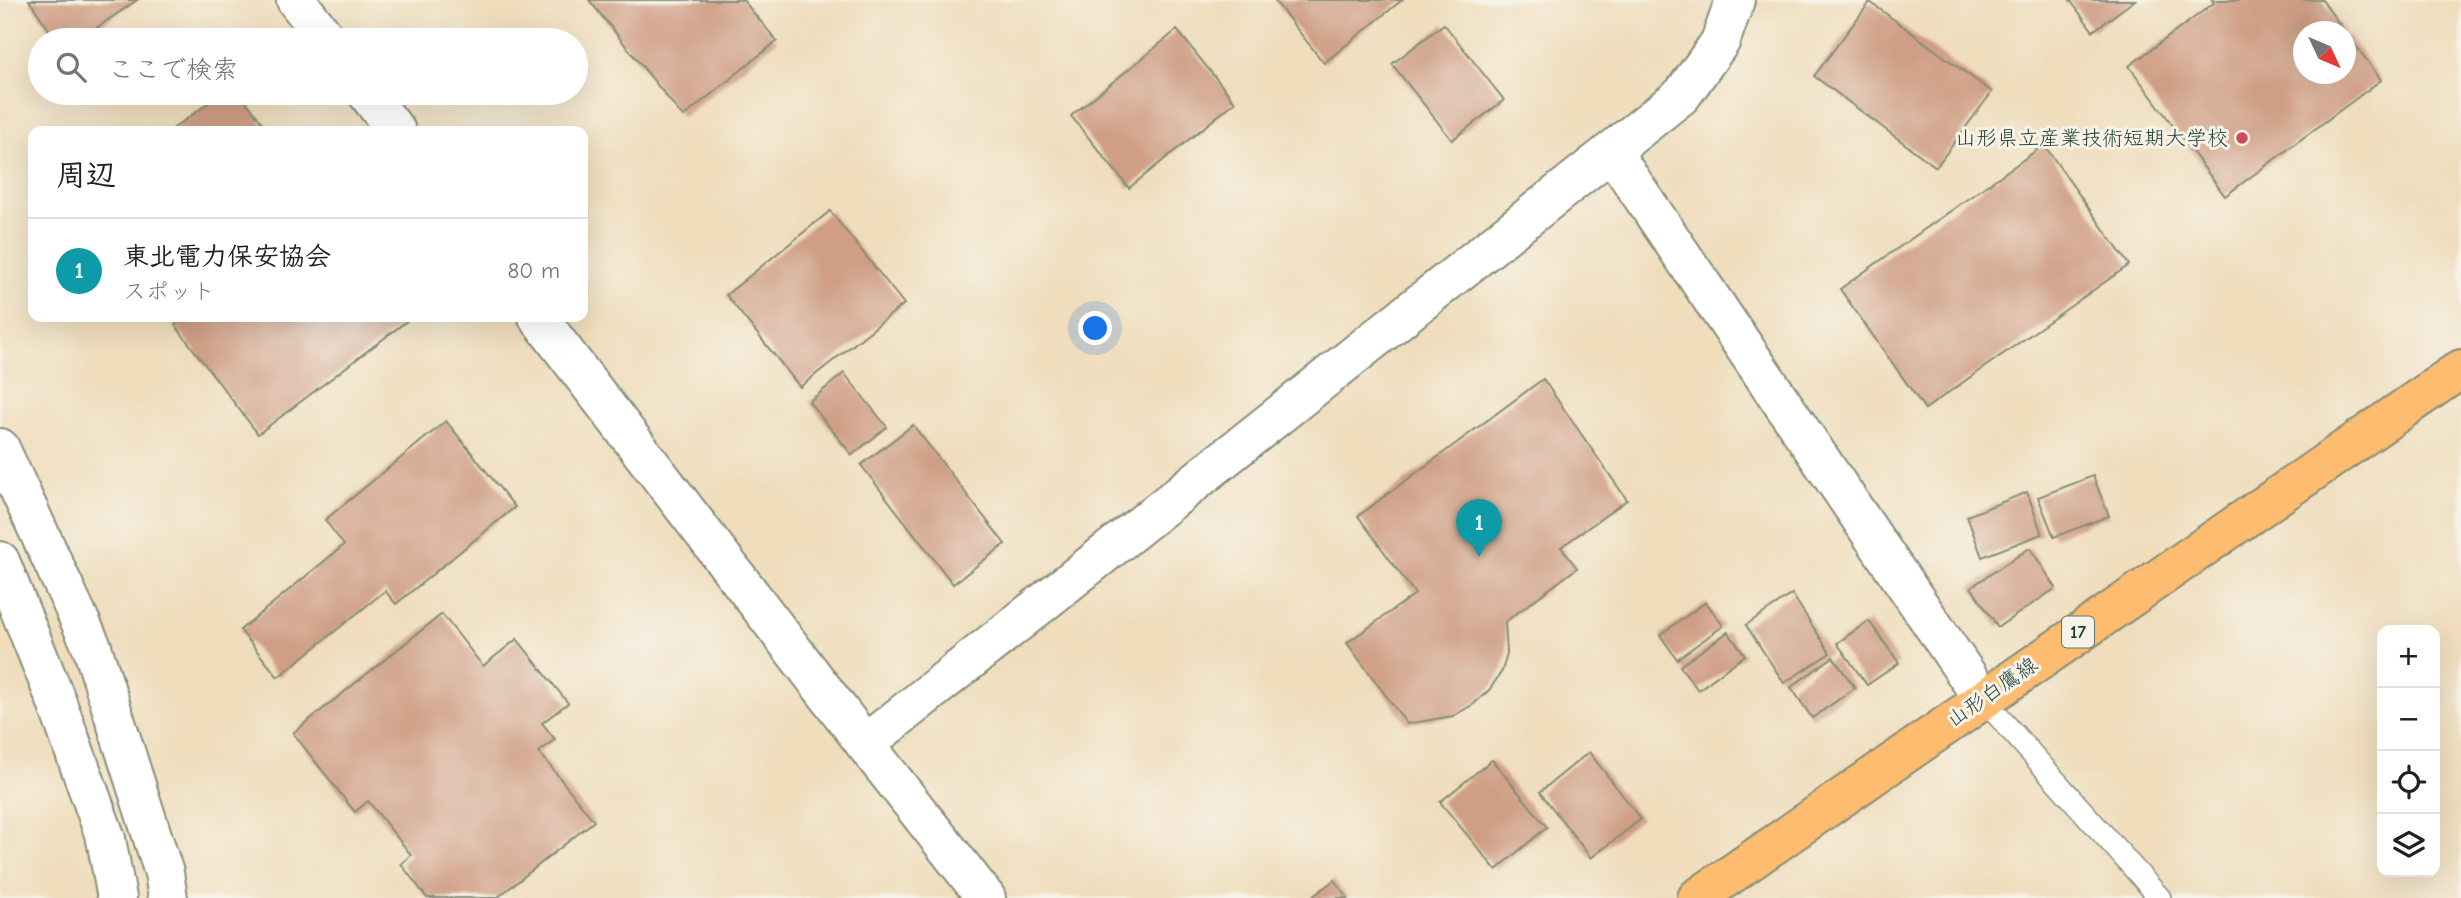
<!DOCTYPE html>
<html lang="ja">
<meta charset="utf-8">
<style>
body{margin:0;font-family:"Comic Neue","Klee One",sans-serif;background:#f6f6f6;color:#202124}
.controls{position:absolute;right:21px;bottom:21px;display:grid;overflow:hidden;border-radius:14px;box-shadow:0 7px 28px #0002}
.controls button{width:63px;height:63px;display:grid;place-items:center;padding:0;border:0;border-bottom:2px solid #e0e0e0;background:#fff;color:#202124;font:35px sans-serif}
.compass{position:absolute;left:2293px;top:21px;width:63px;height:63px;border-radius:50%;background:#fff;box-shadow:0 7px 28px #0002;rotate:134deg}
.you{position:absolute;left:1096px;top:329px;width:24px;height:24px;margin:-18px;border:5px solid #fff;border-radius:50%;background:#1a73e8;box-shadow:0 0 0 10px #1a73e833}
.badge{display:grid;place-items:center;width:46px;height:46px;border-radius:50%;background:#ea580c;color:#fff;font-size:23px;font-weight:700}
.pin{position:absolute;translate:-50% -58px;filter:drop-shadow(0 2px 4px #0008)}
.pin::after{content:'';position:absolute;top:37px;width:24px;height:21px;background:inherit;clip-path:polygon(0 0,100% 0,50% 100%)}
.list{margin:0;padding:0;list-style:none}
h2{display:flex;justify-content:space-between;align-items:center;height:91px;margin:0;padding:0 28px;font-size:30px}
h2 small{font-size:23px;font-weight:400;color:#757577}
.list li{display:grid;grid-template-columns:46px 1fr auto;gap:21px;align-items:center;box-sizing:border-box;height:105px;padding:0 28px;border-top:2px solid #e0e0e0}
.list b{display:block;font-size:26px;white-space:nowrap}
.list p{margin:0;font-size:23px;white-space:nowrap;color:#757577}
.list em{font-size:23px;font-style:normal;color:#757577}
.icon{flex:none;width:38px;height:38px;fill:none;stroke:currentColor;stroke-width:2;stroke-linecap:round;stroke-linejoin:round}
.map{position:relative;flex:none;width:2461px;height:898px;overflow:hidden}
.search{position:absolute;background:#fff;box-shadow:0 7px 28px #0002;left:28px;top:28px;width:560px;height:77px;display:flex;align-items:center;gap:18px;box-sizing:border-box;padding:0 24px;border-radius:38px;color:#757577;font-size:26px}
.panel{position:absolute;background:#fff;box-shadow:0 7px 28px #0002;left:28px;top:126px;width:560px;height:196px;border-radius:14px}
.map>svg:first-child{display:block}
</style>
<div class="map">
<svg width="2461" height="898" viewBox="0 0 2461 898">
<rect width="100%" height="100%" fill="#f7f3e8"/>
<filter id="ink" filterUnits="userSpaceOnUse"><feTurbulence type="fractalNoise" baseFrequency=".0143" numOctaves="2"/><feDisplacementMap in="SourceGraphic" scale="14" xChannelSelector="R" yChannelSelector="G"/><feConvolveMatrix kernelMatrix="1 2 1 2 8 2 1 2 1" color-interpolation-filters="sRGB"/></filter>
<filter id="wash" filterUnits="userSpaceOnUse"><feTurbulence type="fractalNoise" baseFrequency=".00686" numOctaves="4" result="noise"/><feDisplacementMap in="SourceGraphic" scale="28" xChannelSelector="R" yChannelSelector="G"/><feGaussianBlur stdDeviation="1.57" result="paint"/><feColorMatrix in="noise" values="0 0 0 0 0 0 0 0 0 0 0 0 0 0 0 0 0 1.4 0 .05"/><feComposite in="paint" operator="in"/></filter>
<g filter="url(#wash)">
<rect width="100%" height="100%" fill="#efddbc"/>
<g id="blocks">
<!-- building -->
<g fill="#cf9e84">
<polygon points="29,0 137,0 79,40 56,40"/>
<polygon points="589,0 743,0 777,41 683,117"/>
<polygon points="1274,0 1402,0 1324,63"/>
<polygon points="2070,0 2135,0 2093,31"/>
<polygon points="2212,0 2322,0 2345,32 2304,32 2304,74 2346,74 2346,32 2381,80 2225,196 2129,66 2214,3"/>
<polygon points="1870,2 1992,92 1936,167 1814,76"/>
<polygon points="1444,24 1504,100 1452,140 1392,64"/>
<polygon points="1177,30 1235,102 1129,188 1071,116"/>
<polygon points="222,93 240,93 268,131 170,131"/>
<polygon points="2044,145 2129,265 1925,409 1840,289"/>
<polygon points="830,211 904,304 800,387 726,295"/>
<polygon points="186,317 412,317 258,434 175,325"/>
<polygon points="844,373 887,427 852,455 809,402"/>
<polygon points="1543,379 1627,500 1561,547 1577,568 1505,622 1507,653 1502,671 1490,689 1474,704 1453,716 1407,724 1347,643 1415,594 1358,516"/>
<polygon points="446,421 515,507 396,604 385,591 278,677 240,630 344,545 325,520"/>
<polygon points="913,425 1005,544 953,584 861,465"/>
<polygon points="2093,476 2109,516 2054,537 2038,497"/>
<polygon points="2027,492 2042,534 1982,557 1967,516"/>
<polygon points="2030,548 2056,588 1998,627 1971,587"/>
<polygon points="1792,594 1830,653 1784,683 1746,625"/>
<polygon points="1706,602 1723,626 1677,659 1660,635"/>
<polygon points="442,614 483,666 517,639 568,703 542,723 555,739 539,752 594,821 497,898 427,898 401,864 411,855 368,801 355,812 293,733"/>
<polygon points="1869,621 1899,663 1867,685 1837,643"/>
<polygon points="1728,632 1745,655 1698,690 1680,666"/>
<polygon points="1833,657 1855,688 1812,718 1791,687"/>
<polygon points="1589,752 1641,819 1591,858 1540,792"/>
<polygon points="1492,760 1547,827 1496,870 1440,802"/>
<polygon points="1334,880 1348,898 1311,898"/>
</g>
</g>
</g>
<g filter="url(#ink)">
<use href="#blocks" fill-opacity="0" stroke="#878d78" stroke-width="2"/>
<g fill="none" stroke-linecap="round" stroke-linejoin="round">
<!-- service casing -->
<g stroke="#878d78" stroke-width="24">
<polyline id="service" points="1983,699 2160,898"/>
</g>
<!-- minor casing -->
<g stroke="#878d78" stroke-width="42">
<g id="minor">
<polyline points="296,0 327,40"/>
<polyline points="367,93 396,131"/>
<polyline points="1612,152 1983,699"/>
<polyline points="538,317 865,744 986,898"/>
<polyline points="865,744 1682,95 1720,42 1735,0"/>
</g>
</g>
<!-- tertiary casing -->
<g stroke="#878d78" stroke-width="42">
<g id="tertiary">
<polyline points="0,448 92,647 164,873 168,898"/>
<polyline points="0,561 56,700 106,839 117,898"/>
</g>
</g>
<!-- primary casing -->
<g stroke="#878d78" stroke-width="42">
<polyline id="primary" points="1697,898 2461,369"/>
</g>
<!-- service -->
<use href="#service" stroke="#fff" stroke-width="21"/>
<!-- minor -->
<use href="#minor" stroke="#fff" stroke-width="38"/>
<!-- tertiary -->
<use href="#tertiary" stroke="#fff" stroke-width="38"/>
<!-- primary -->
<use href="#primary" stroke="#fdbc6f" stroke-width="38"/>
</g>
</g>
<!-- markers -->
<circle fill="#d1495b" stroke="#f7f3e8" stroke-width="2.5" cx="2242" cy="138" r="7"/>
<g text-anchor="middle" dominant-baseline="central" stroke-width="6" stroke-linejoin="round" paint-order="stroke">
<!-- shield labels -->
<rect fill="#f7f3e8" stroke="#60746a" stroke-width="2" x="2062" y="616.5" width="32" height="31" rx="5"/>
<g font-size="19" font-weight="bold" fill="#1f3d34">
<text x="2078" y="632">17</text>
</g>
<!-- poi labels -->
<g font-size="21" fill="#1f3d34" stroke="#f7f3e8" text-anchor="end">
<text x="2228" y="138">山形県立産業技術短期大学校</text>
</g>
<!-- street labels -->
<g font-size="21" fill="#1f3d34" stroke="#f7f3e8">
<text transform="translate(1992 692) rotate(-35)">山形白鷹線</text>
</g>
</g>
</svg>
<div class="controls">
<button>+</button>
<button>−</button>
<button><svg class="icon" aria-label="locate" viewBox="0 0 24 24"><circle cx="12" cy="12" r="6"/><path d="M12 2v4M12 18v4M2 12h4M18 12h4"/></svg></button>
<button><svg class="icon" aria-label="layers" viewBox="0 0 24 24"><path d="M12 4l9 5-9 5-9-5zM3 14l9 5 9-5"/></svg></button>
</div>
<svg class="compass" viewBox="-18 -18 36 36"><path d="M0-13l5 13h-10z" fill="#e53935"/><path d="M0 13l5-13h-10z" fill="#757577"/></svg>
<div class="you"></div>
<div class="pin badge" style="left:1479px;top:557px;background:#0f9aa8">1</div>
<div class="search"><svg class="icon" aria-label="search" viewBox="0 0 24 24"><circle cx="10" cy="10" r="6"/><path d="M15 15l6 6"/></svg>ここで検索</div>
<section class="panel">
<h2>周辺<small></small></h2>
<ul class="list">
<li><span class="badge" style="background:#0f9aa8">1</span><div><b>東北電力保安協会</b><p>スポット</p></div><em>80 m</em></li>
</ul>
</section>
</div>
